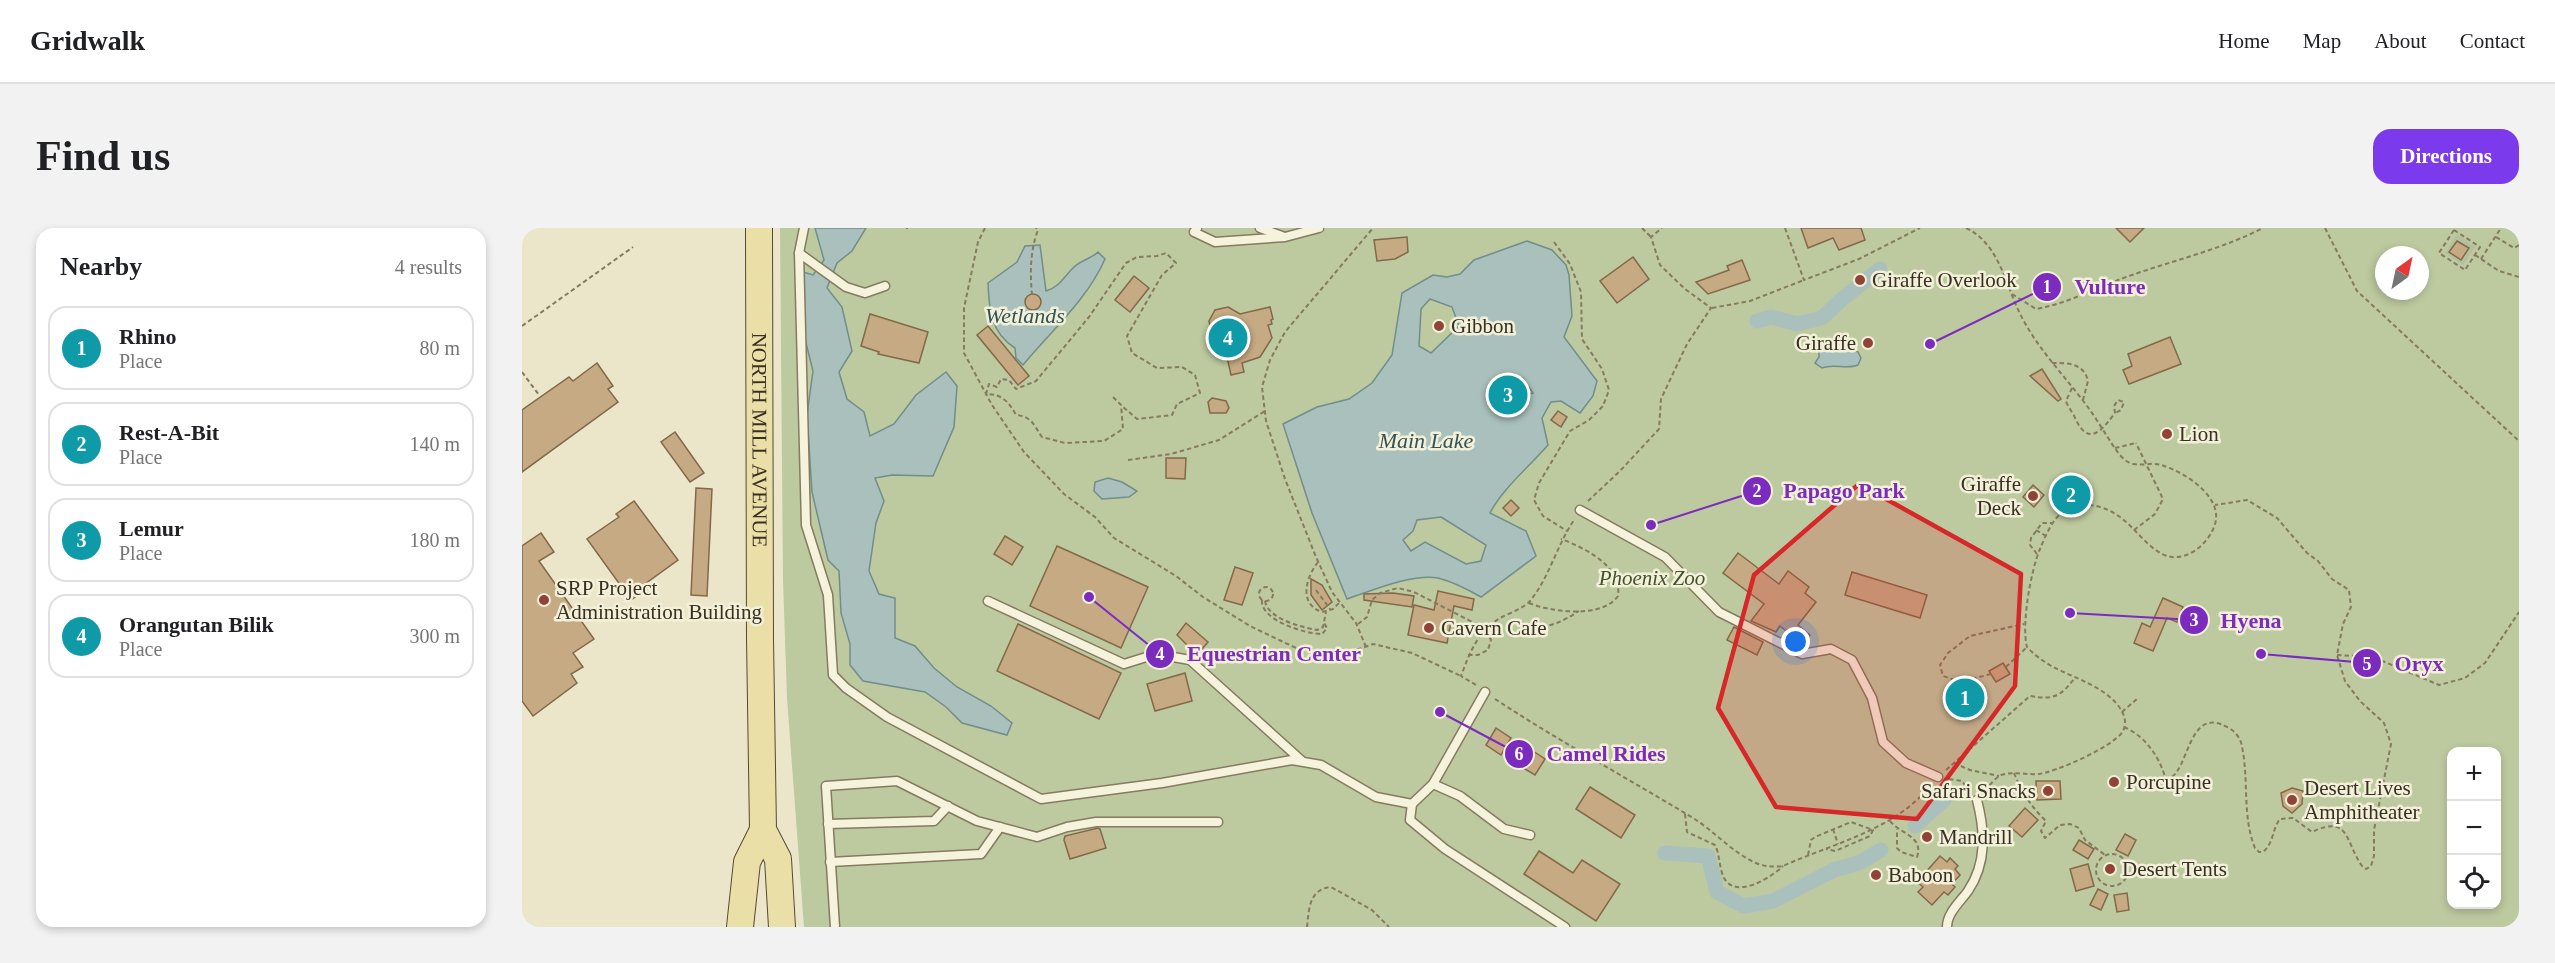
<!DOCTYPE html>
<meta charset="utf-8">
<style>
body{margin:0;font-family:Georgia,serif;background:#f2f2f2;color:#202124}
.controls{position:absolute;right:18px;bottom:18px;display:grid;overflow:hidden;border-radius:12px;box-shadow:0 3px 9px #0003}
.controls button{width:54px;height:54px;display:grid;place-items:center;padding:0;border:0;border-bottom:2px solid #e0e0e0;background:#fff;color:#202124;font:30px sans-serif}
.compass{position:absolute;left:1853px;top:18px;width:54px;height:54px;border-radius:50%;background:#fff;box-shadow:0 3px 9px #0003;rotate:33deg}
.you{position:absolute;left:1274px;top:414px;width:21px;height:21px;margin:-15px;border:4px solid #fff;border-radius:50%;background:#1a73e8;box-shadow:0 0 0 9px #1a73e833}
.badge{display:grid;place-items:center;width:39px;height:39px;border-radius:50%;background:#7c3aed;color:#fff;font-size:20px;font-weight:700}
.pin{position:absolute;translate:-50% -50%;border:3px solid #fff;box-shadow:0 2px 6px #0006}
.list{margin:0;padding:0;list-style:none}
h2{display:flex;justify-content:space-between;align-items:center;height:78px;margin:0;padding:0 24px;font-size:26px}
h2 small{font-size:20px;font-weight:400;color:#757577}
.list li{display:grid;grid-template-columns:39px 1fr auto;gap:18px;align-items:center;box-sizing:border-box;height:84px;margin:0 12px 12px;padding:0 12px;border:2px solid #e0e0e0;border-radius:18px}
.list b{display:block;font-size:22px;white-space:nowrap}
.list p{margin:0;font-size:20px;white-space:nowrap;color:#757577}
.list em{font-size:20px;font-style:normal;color:#757577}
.icon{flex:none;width:33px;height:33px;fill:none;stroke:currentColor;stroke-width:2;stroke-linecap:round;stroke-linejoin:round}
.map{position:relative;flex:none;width:1997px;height:699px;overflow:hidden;border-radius:18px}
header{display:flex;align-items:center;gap:36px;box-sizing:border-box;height:84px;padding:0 30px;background:#fff;border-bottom:2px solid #e0e0e0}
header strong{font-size:28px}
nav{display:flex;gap:33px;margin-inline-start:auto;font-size:21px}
.intro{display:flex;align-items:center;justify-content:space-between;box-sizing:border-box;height:144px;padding:0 36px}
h1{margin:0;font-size:42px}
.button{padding:15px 27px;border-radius:18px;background:#7c3aed;color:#fff;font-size:21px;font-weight:700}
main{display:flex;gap:36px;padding:0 36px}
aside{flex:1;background:#fff;border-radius:18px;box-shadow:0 3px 9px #0003}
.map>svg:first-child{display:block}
</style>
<header>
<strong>Gridwalk</strong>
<nav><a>Home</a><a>Map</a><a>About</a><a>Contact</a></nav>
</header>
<div class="intro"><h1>Find us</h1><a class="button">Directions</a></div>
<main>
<aside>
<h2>Nearby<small>4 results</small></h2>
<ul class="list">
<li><span class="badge" style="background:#0f9aa8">1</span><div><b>Rhino</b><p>Place</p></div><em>80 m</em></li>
<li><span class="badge" style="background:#0f9aa8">2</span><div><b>Rest-A-Bit</b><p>Place</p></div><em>140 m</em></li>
<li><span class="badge" style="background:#0f9aa8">3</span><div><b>Lemur</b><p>Place</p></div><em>180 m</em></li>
<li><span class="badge" style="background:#0f9aa8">4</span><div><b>Orangutan Bilik</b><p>Place</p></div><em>300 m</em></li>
</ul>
</aside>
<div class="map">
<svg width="1997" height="699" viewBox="0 0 1997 699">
<rect width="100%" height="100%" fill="#ebe6ca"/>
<!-- green -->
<path fill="#bdc99f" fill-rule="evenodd" d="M258,0H1997V699H282L265,470L261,352ZM1862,27H1898V63H1862ZM1930,524H1974V676H1930Z"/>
<!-- cemetery -->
<polygon fill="#b5bf9d" points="1935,6 1953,19 1941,37 1923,25"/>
<!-- water -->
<g fill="#aac0bd" stroke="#718e8b" stroke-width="1.5" fill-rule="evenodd">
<polygon points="293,0 344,0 330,23 315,35 305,60 320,79 330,123 317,144 325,171 342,184 348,208 372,196 394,167 424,144 435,158 432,199 411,248 370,247 353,250 362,273 354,295 347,343 357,366 373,370 373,410 393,418 412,440 435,459 469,478 490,495 485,507 440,495 424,479 403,464 341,453 328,437 328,416 319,385 317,343 306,332 290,264 285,187 291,143 280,99 281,44 291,47 302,32"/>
<path d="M1005,13L1030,22L1044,37L1047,47L1050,88L1042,109L1075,153L1071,168L1058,185L1039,173L1029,174L1020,190L1026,217C1007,239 981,260 968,285L1004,303L1014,328L959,369C945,361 932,354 916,350C892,345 849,363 825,371L790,285L761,196L795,179L827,171L850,155L870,127L880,65L911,47L925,49L938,46L952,32ZM908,71L930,79L937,98L909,125L897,118L899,81ZM1001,150L1011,165L1001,168L984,183L976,180L980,167L977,156ZM919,289L964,317L959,333L944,336L903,314L889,323L881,312L891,303L895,292Z"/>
<path d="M518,17L524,63C536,60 542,49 551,40C557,33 569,31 576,24L583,31C565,72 529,103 501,137L494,130L493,120C469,105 467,82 466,55L495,34L503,18Z"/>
<path d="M1300,118L1314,124L1328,120L1336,124L1339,130L1336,137C1324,142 1312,135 1300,140L1293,135L1297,129V121Z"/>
<polygon points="586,250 600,254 615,263 607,269 580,271 572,263 573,254"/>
</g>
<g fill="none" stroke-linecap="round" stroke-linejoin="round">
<!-- canal -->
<g stroke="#aac0bd" stroke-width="15">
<polyline points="1235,93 1249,89 1275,96 1300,90 1320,71 1358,41"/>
<polyline points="1393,598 1423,571"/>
<polyline points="1143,625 1186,628 1195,664 1222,678 1251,673 1312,642 1339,634 1359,622"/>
</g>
</g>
<!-- building -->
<g fill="#c5aa84" stroke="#836948" stroke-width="1.5">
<polygon points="1279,0 1339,0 1343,12 1317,22 1311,10 1286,20"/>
<polygon points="1594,0 1622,0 1608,14"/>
<polygon points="885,9 886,24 873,31 855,33 852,12"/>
<polygon points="1935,13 1947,20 1939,32 1927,24"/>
<polygon points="1111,29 1127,51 1095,75 1078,53"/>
<polygon points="1220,32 1228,52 1186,66 1174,54 1207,42 1205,38"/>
<polygon points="612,48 627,60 608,84 593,72"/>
<circle cx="511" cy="74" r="8"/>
<polygon points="706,79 718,86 748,79 751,91 749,92 750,96 746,97 750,110 738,129 720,135 722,144 709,147 702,115 690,107 687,93 693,82"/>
<polygon points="348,86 406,104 397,135 356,126 357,124 339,118"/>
<polygon points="466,98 507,148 496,157 455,107"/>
<polygon points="1648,109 1659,136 1607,156 1601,142 1610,138 1606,126"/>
<polygon points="75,135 91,158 86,161 96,174 0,244 0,182 47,149 51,153"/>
<polygon points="1520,141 1539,171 1536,173 1508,148"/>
<polygon points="690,170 704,173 707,180 704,185 688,185 686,174"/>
<polygon points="1036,183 1045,189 1039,199 1029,192"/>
<polygon points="153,204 182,245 168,254 139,214"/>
<polygon points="644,230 664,230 663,251 644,250"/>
<polygon points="1557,256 1562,271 1541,278 1537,263"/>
<polygon points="1511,257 1522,267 1512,279 1501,269"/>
<polygon points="174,260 190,261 185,368 169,367"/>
<polygon points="989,272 997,280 989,288 981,280"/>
<polygon points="112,273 156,332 123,356 126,360 109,372 65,311 97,289 94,286"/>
<polygon points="19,305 32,324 17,333 72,411 51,425 61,439 49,446 55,455 11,488 0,473 0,318"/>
<polygon points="483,308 501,319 490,337 472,326"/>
<polygon points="535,318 626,359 599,420 508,378"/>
<polygon points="1216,325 1257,356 1266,343 1287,359 1283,365 1294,374 1276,397 1288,407 1280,416 1258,398 1254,404 1229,393 1242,376 1201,345"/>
<polygon points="713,339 731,345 720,377 702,372"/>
<polygon points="1330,344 1405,367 1398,390 1323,367"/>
<polygon points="789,351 800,357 810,374 800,382 789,367"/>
<polygon points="916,363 952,371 950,382 932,378 925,415 886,407 892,377 912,382"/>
<polygon points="871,365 892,368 890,379 842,372 842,366"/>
<polygon points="1641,370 1661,379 1655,394 1645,390 1631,423 1612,415 1620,395 1628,399"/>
<polygon points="664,395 686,414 675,427 655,407"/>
<polygon points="496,396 599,445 577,491 475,443"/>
<polygon points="1212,399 1241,414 1235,427 1205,412"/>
<polygon points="1481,435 1488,446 1474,454 1467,443"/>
<polygon points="663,445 670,473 633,483 625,456"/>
<polygon points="974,500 989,510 979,527 964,517"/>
<polygon points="1008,521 1023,531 1013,547 998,538"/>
<polygon points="1514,553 1538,553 1539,571 1515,572"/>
<polygon points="1068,559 1113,587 1099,610 1054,581"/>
<polygon points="1770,560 1781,563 1780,576 1770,585 1761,578 1759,565"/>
<polygon points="1503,580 1516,592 1500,609 1487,598"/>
<polygon points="576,600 578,601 584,620 548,631 542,612 543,608"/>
<polygon points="1603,606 1614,612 1606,628 1594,622"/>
<polygon points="1557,612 1572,621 1566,631 1551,622"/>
<polygon points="1017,623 1051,645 1060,632 1098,656 1074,693 1002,646"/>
<polygon points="1418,628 1425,634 1428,630 1436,638 1433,641 1438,647 1430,656 1433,659 1426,667 1422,664 1410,677 1396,664 1401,659 1395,654"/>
<polygon points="1566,636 1572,658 1554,663 1548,641"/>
<polygon points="1576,661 1586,666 1579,682 1568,677"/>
<polygon points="1605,665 1607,682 1595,684 1592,667"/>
</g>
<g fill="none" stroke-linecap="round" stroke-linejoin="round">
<!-- lane casing -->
<g stroke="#867a60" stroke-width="11">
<g id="lane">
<polyline points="282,0 277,25 284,297 306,367 311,447 324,460 365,489 519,571 640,555 770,532 799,537 854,569 890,576 911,556 963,464"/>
<polyline points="675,0 672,4 693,14 763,9 797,0"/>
<polyline points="738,0 760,8"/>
<polyline points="277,25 324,59 343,65 363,58"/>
<polyline points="1058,282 1143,329 1197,384 1280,426 1309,421 1330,432 1350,470 1361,514 1384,535 1416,549"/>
<polyline points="466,373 602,436 634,426 668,432 780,533"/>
<polyline points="911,556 938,568 982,601 1008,607"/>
<polyline points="890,576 888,592 923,621 1043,699"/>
<polyline points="306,596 412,593 426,578"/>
<polyline points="308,634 459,626 478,599"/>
<polyline points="313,699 304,558 375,553 455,593 515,609 545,599 574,594 696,594"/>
<path d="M1425,699C1425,685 1438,674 1446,663C1465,635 1463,603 1455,572"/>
</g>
</g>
<!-- primary casing -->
<g stroke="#554834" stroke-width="28">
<g id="primary">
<path id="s1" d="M237,0L238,411L241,602L256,631L260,699"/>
<polyline points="218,699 225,634 241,602"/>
</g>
</g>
<!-- path -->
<g stroke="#867a60" stroke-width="2" stroke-dasharray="4.5 3" stroke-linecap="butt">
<polyline points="463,0 456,14 442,80 442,125 470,177 502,224 542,266 573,289 592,310 654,348 681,369 728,398 774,420 818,428 851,416 890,425 939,448"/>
<polyline points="1120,0 1129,9"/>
<polyline points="1263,0 1282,52 1337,31 1398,0"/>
<path d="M1444,0C1474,14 1482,49 1494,77C1511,116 1537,141 1562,174C1573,188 1582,204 1592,219C1597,226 1603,235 1612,236C1621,238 1630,234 1639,237C1663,244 1704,270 1692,299C1686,315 1668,331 1650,329C1632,327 1617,305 1604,294C1588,279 1561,270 1542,283C1530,291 1523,309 1518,321C1509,342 1499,397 1505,419C1531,447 1565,448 1590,471C1599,479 1607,492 1601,503C1593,518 1532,545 1516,546C1503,547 1492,543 1479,547C1473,550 1467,558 1463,563"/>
<polyline points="1803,0 1835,63 1997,213"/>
<polyline points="1994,0 1997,3"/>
<polyline points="385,1 385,0"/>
<polygon points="1932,2 1958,19 1943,42 1917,25"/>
<polyline points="1974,9 1992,20 1997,17"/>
<polyline points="1032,14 1048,36 1059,64 1060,111 1080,141 1087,162 1081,178 1067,192 1048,203 1017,255 1012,272 1021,288 1045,303"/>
<polyline points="1953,27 1977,43 1997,49"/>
<polyline points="1959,31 1979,0"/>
<path d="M1490,66L1514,81C1548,75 1577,58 1610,47C1653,32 1700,21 1741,0"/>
<path d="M510,67C508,45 508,23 516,2L514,0"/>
<polyline points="1190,80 1228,73 1282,52"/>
<polyline points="0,98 111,19"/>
<path d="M1530,135C1546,135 1562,135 1566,153L1561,172"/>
<polyline points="0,144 17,167"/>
<path d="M1550,160L1544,173C1546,180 1551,184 1553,190C1567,220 1580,202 1593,185L1592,178L1596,172L1602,174L1599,182L1593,185"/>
<path d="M591,169L599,177L601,201L582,213L543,215L520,209C512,198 510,188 494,187C487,174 480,166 464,166L467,156L475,159L479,151L487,152L494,161L514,153L567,89L604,35L615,29L635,28L644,25L654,35L640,47L605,108L610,125L635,140L660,139L673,147L678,165L655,176L650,187L615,191L599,177"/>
<polyline points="1593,220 1614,215"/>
<polyline points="606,232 649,226 697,212 743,183"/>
<polyline points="1066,273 1098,243 1137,201 1139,171 1165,116 1189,80 1163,61 1138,37 1129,9 1140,0"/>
<polyline points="1514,302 1524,308"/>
<polyline points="1515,326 1508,317 1509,310 1520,295 1531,295"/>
<path d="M796,334C784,349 776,376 800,384L811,381L818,374"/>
<circle cx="744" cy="366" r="7"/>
<polyline points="794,362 808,381"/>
<path d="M740,372C738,392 783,406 800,406L805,400L802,395"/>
<path d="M743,373C746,391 779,399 795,402L801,399L804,384"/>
<path d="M1007,375C1029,384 1080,391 1096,368C1100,338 1063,320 1039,311"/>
<polyline points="836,396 845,389 850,372 858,365 876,360 892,364 964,401 969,412 966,422 956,427 946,427"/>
<path d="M1005,398C1026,401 1040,394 1057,383"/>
<polyline points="844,419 834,395 810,364 794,329 763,251 744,193 740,159 748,132 763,104 851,0"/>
<polyline points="1815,427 1851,429 1917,457 1943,450 1963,435 1997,384"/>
<polyline points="1484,439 1505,419"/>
<polyline points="1469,446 1438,454 1421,448 1418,437 1426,425 1448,408 1502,396"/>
<path d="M954,457L939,448C948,424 956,402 980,389C988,385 1002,380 1008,373C1027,350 1035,317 1052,292"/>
<path d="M973,471C1037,513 1105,550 1171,590C1192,603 1211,625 1234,635C1243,639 1252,639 1261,638C1312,615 1373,602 1409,557"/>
<polyline points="1600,484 1616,470"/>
<path d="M1602,499C1623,508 1637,528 1643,549L1646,551C1668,544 1665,475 1707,500C1714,504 1719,511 1720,519C1727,551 1720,589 1733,620L1737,624H1741C1752,615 1750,601 1758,591L1771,590L1790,604C1828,586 1823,614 1840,638L1844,641L1849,638L1852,628V602L1869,516L1862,495L1838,473L1823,453L1815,427L1821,396L1829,379L1827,362L1810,351L1796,333L1785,325L1755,290L1725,272L1693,277"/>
<polyline points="1432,535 1448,542 1477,548"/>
<path d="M1424,542L1508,468C1531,472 1538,469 1552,451"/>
<path d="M1492,545C1499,563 1510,580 1524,593L1519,603L1523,610L1538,597L1548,596L1557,600L1563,612L1583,627"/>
<polyline points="1427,551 1440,553 1447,563"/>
<path d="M1163,586L1165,604L1193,617C1198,627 1197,640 1202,650C1214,672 1250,649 1261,638"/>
<path d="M1368,593C1378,606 1402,608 1395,629L1379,624L1375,620V601"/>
<polyline points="1311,601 1316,616"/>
<circle cx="1590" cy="642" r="16"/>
<polyline points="1286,627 1289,612 1293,609 1329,594 1351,602 1348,608 1313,623 1304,621"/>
<path d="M785,699C787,681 787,661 809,659L850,682L867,699"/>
</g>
<!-- lane -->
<use href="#lane" stroke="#f6f3dd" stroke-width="8"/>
<!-- primary -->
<use href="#primary" stroke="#eadfa7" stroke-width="26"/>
<!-- path-bridge -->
<polyline stroke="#867a60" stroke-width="2" stroke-dasharray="4.5 3" stroke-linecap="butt" points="1612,302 1633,286 1641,271 1614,215"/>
</g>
<!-- marked area -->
<path fill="#d62828" fill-opacity="0.2" stroke="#d62828" stroke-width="4.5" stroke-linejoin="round" d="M1337,256L1499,346L1493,458L1395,591L1254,579L1196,480L1232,347Z"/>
<!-- markers -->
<g fill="#904336" stroke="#f3f0d9" stroke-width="2">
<circle cx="1338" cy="52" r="6"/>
<circle cx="917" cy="98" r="6"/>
<circle cx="1346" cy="115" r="6"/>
<circle cx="1645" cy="206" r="6"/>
<circle cx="1511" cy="268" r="6"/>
<circle cx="22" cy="372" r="6"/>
<circle cx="907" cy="400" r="6"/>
<circle cx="1592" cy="554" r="6"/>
<circle cx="1526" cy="563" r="6"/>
<circle cx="1770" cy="572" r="6"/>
<circle cx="1405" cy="609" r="6"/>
<circle cx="1588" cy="641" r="6"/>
<circle cx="1354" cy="647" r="6"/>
</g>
<g text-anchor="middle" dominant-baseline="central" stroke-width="5" stroke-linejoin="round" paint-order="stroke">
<!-- poi labels -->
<g font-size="21" fill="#383022" stroke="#f3f0d9" text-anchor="start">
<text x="1350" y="52">Giraffe Overlook</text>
<text x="929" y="98">Gibbon</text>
<text x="1334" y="115" text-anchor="end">Giraffe</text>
<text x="1657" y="206">Lion</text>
<text x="1499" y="256" text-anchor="end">Giraffe<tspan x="1499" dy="24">Deck</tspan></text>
<text x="34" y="360">SRP Project<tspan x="34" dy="24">Administration Building</tspan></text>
<text x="919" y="400">Cavern Cafe</text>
<text x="1604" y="554">Porcupine</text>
<text x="1782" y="560">Desert Lives<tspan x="1782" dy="24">Amphitheater</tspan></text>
<text x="1514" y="563" text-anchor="end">Safari Snacks</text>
<text x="1417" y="609">Mandrill</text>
<text x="1600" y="641">Desert Tents</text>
<text x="1366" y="647">Baboon</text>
</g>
<!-- street labels -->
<g font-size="21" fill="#383022" stroke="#f3f0d9">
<text stroke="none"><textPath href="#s1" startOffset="212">NORTH MILL AVENUE</textPath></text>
</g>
<!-- park labels -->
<g font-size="21" font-style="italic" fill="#42532b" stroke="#f3f0d9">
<text x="1130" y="350">Phoenix Zoo</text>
</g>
<!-- water labels -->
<g font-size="22" font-style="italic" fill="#335356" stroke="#f3f0d9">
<text x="503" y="87">Wetlands</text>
<text x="904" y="212">Main Lake</text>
</g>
</g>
<!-- callouts -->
<path fill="none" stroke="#7b2cbf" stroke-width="2" d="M1408 116L1525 59M1129 297L1235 263M1548 385L1672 392M567 369L638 426M1739 426L1845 435M918 484L997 526"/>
<g fill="#7b2cbf" stroke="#f3f0d9" stroke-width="2">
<circle cx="1408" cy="116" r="6"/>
<circle cx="1129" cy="297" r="6"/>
<circle cx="1548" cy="385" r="6"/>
<circle cx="567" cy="369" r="6"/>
<circle cx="1739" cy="426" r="6"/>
<circle cx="918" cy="484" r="6"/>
<circle cx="1525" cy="59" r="15"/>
<circle cx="1235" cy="263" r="15"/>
<circle cx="1672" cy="392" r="15"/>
<circle cx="638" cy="426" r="15"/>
<circle cx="1845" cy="435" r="15"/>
<circle cx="997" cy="526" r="15"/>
</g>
<g font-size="18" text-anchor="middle" font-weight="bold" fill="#fff">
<text x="1525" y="65">1</text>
<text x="1235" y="269">2</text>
<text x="1672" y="398">3</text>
<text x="638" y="432">4</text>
<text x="1845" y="442">5</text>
<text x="997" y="532">6</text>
</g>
<g font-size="22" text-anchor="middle" font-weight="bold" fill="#7b2cbf" stroke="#f3f0d9" stroke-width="5" stroke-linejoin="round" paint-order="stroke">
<text x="1588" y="66">Vulture</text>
<text x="1322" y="270">Papago Park</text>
<text x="1729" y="400">Hyena</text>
<text x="752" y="433">Equestrian Center</text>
<text x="1897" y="443">Oryx</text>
<text x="1084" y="533">Camel Rides</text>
</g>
</svg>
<div class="controls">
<button>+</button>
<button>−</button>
<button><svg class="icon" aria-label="locate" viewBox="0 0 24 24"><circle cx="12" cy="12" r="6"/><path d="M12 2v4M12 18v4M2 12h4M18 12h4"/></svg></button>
</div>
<svg class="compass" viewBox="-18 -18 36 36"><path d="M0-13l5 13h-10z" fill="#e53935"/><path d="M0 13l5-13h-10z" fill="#757577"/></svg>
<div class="you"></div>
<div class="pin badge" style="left:1443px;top:470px;background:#0f9aa8">1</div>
<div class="pin badge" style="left:1549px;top:267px;background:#0f9aa8">2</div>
<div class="pin badge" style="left:986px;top:167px;background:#0f9aa8">3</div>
<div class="pin badge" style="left:706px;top:110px;background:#0f9aa8">4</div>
</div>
</main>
